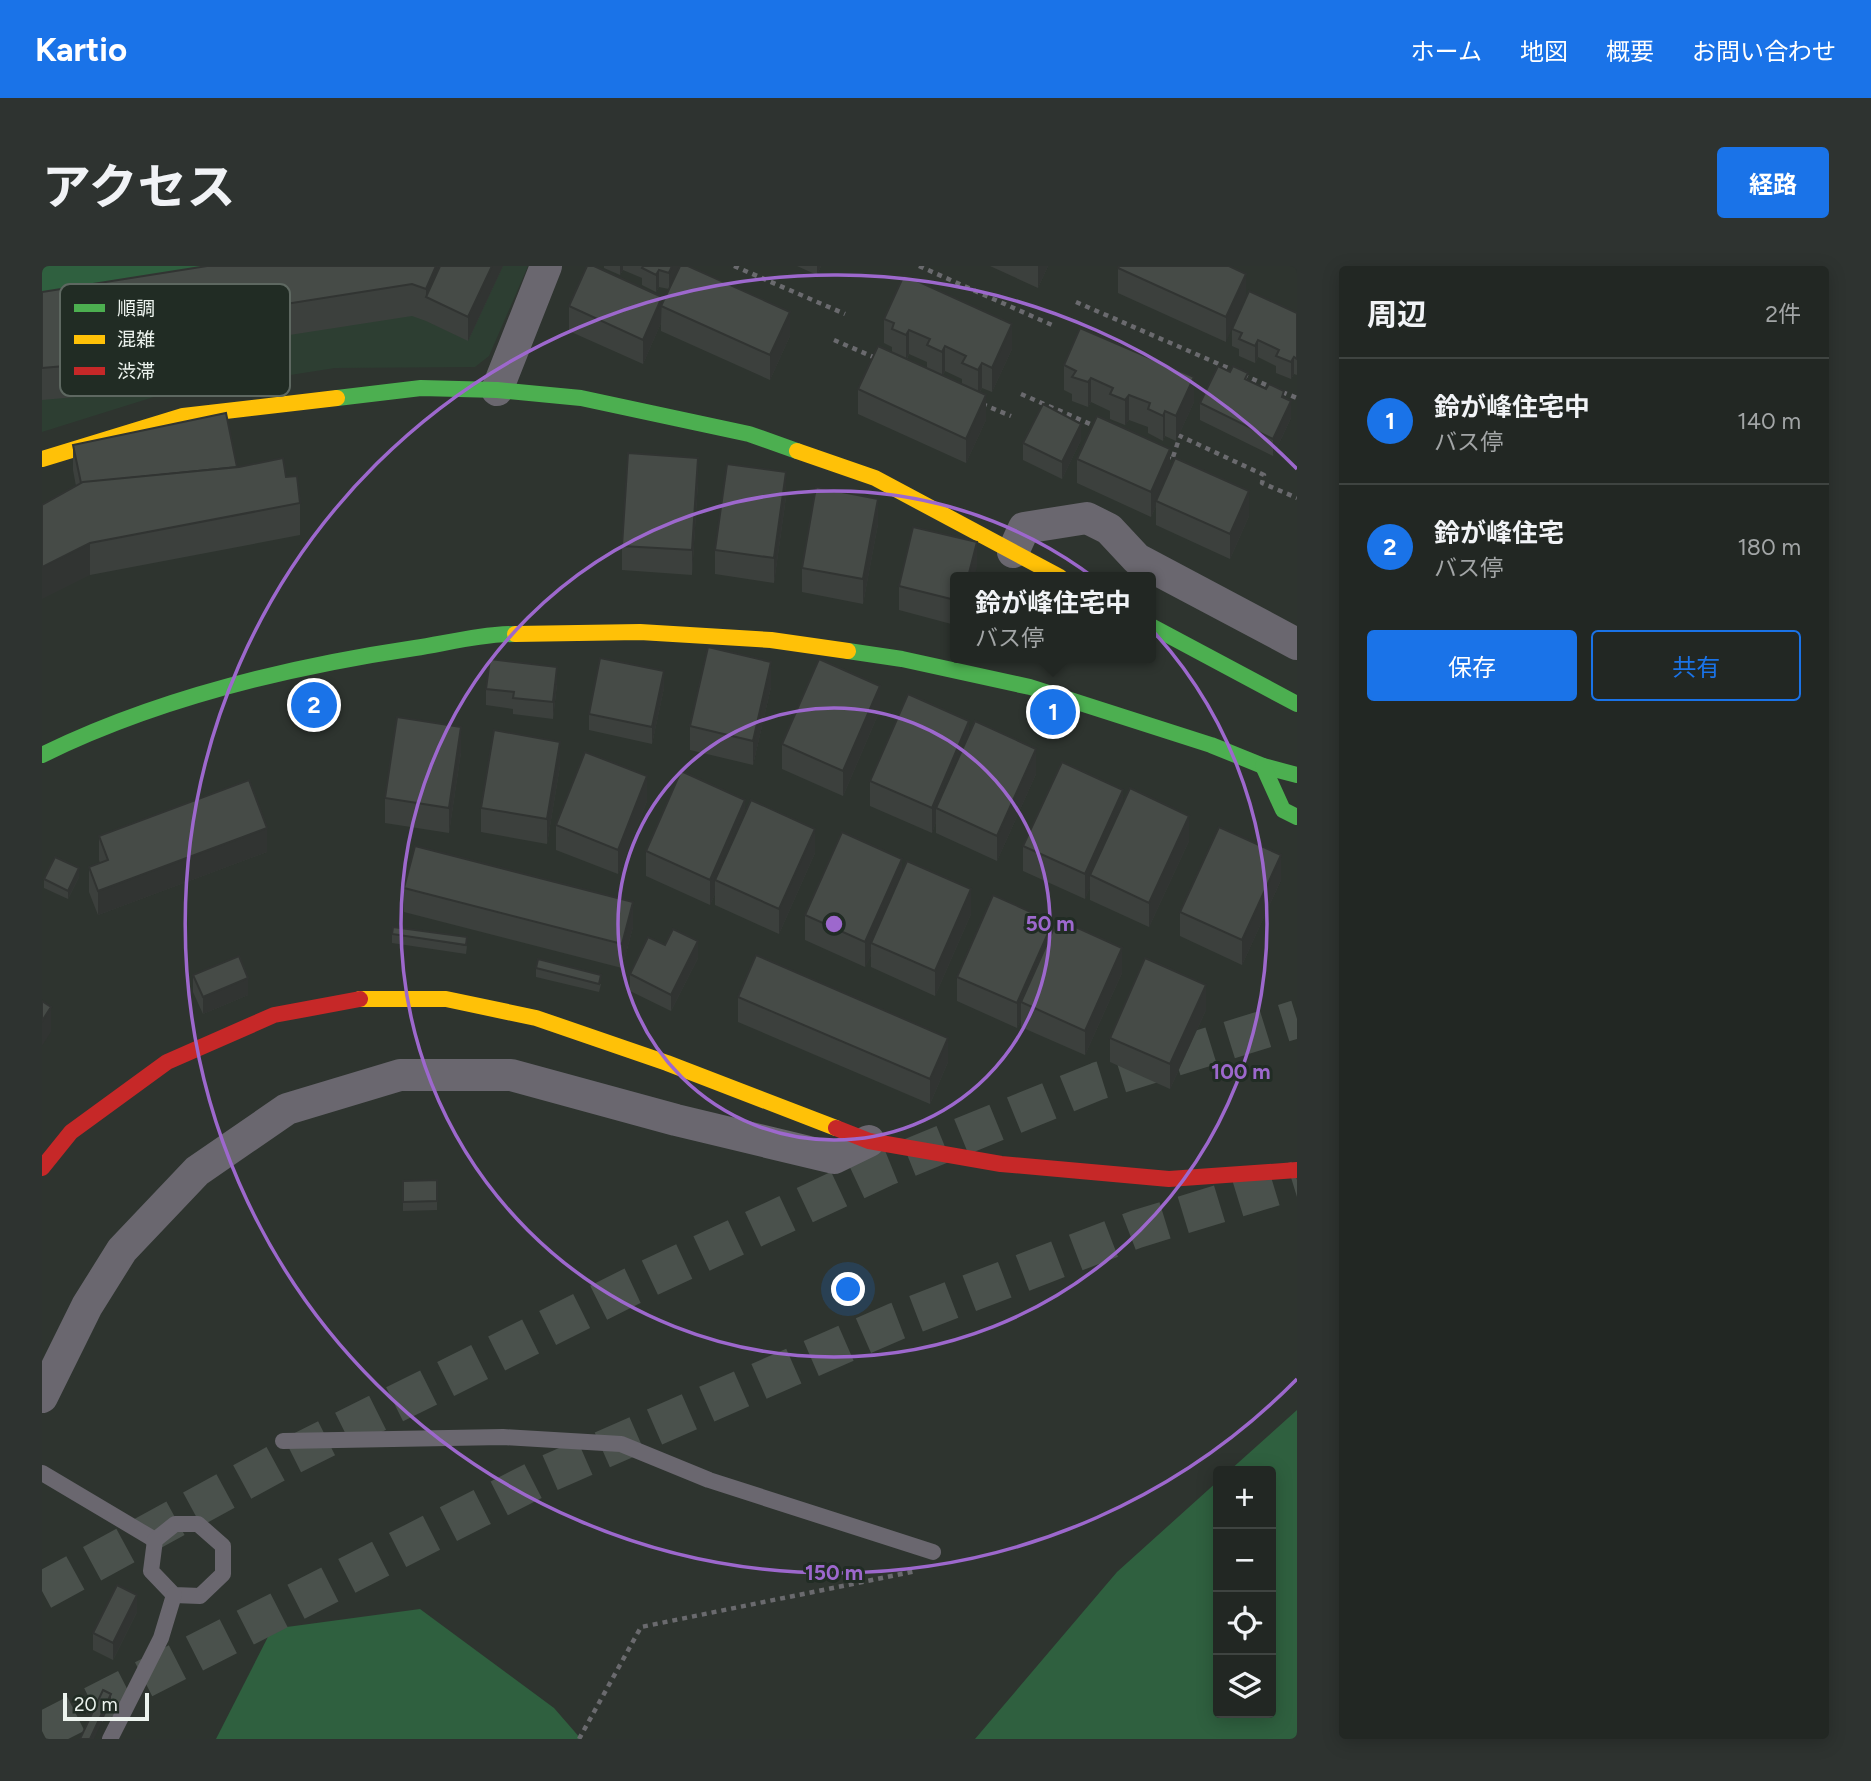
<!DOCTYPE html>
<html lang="ja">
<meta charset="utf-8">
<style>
body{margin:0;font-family:Figtree,"Noto Sans JP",sans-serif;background:#2e3330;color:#f1f3f6}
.controls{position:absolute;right:21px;bottom:21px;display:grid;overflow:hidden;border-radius:7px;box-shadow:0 4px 18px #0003}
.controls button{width:63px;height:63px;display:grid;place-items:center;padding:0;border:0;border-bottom:2px solid #3f4441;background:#222723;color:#f1f3f6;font:35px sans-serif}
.scale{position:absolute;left:21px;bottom:18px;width:86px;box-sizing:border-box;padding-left:7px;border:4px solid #ecf3ee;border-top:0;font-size:19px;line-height:24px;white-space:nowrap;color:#ecf3ee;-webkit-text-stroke:5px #212c24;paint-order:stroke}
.you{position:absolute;left:807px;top:1024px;width:24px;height:24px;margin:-18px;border:5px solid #fff;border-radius:50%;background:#1a73e8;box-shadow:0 0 0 10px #1a73e833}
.badge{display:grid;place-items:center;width:46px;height:46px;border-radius:50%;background:#1a73e8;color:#fff;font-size:23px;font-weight:700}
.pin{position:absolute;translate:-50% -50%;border:4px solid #fff;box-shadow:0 2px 7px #0006}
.popup{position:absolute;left:908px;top:306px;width:206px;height:91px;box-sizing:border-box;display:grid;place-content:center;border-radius:7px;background:#222723;filter:drop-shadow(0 2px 5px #0005);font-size:23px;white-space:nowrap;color:#a2a5a6}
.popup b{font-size:26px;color:#f1f3f6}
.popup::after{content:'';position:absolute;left:50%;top:100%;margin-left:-14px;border:14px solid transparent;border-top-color:#222723}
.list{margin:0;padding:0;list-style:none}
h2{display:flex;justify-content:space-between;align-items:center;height:91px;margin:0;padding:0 28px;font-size:30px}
h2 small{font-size:23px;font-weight:400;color:#a2a5a6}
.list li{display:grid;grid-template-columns:46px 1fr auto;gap:21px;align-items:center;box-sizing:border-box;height:126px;padding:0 28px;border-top:2px solid #3f4441}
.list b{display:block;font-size:26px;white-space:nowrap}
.list p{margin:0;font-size:23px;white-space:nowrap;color:#a2a5a6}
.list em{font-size:23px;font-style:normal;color:#a2a5a6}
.actions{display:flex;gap:14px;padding:21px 28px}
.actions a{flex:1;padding:16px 0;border:2px solid #1a73e8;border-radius:7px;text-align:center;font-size:24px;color:#1a73e8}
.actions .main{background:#1a73e8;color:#fff}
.icon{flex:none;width:38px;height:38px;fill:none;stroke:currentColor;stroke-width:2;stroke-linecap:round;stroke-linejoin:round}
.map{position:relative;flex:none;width:1255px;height:1473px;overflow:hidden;border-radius:7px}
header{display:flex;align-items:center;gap:42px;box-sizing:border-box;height:98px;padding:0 35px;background:#1a73e8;color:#fff}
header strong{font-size:33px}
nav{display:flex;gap:38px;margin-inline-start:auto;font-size:24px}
.intro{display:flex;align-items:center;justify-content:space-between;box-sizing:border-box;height:168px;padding:0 42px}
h1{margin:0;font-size:49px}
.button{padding:18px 32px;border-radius:7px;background:#1a73e8;color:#fff;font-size:24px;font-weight:700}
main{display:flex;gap:42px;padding:0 42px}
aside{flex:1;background:#222723;border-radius:7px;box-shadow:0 4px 18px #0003}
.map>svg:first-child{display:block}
</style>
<header>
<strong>Kartio</strong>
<nav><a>ホーム</a><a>地図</a><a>概要</a><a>お問い合わせ</a></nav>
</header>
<div class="intro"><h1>アクセス</h1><a class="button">経路</a></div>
<main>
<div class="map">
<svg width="1255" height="1473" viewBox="0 0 1255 1473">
<rect width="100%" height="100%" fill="#2e342f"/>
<!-- built -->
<polygon fill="#2d3e32" points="0,0 486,0 447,90 433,101 293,102 115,130 0,166"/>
<!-- green -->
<g fill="#2f603f">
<polygon points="0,0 206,0 0,31"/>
<polygon points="1255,1144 1255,1473 933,1473 1075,1306 1176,1215 1176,1447 1229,1447 1229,1205 1187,1205"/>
<polygon points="378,1343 512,1442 539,1473 174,1473 230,1363"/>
</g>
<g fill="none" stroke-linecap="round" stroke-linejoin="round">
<!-- highway-tunnel -->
<g stroke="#4a514c" stroke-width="38" stroke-dasharray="38 19" stroke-linecap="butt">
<polyline points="0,1325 235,1197 590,1020 842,902 1056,815 1255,753"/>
<polyline points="0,1465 505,1208 855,1055 1095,963 1255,914"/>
</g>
<!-- path -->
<g stroke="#6a6a6e" stroke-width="4.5" stroke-dasharray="5 5" stroke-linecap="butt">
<polyline points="692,0 803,48"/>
<polyline points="877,0 1010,59"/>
<polyline points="1034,36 1193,105"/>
<polyline points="792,74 836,93"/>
<polyline points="1201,109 1229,121"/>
<polyline points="1240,126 1255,132"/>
<polyline points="979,128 1055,161"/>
<polyline points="940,138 969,150"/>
<polyline points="1124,191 1130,194 1138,170 1222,209 1220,217 1255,232"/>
<polyline points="537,1473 599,1361 874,1305"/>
</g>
<!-- lane -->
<g stroke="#6a676f" stroke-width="16">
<polyline points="241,1175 461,1171 579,1178 667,1214 891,1286"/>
<polyline points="0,1207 113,1274"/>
<polygon points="133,1258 156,1258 181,1280 181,1308 158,1330 132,1329 109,1305 113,1274"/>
<polyline points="68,1473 119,1372 132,1329"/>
</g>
<!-- street -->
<g stroke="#6a676f" stroke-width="32">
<polyline points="455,124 504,0"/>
<polyline points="971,286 982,262 1045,252 1067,263 1095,293 1255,378"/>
<polyline points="0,1131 45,1040 80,984 155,905 245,843 358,809 469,809 634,854 792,892 827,875"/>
</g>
<!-- fast -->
<g stroke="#4caf50" stroke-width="16">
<polyline points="295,132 379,122 455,124 539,132 707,168 755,185"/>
<polyline points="1109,360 1255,438"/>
<polyline points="806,385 860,393 988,421 1169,479 1221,500 1255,509"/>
<path d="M0,489C116,432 245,401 373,382C405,377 440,368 473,368"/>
<polyline points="1221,500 1241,544 1255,551"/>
</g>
<!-- slow -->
<g stroke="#ffc107" stroke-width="16">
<polyline points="755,185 833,212 1018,311"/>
<polyline points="0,193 141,150 295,132"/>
<polyline points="473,368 598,366 729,374 806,385"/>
<polyline points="318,733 404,733 494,752 625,797 794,862"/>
</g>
<!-- jam -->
<g stroke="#c62828" stroke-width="16">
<polyline points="794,862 827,875 959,898 1127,913 1255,904"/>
<polyline points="0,902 29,866 125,796 232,749 318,733"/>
</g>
</g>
<!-- wall -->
<g fill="#3c403d" fill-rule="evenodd">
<polygon points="461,0 426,75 384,55 370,50 106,91 106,112 34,123 34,131 0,134 0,26"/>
<polygon points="562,0 638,0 748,70 728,114 619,65 619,57 601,98 527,65 527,40 620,38 627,23 617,21 614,26 600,19 600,12 581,4 578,9 562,2"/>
<polygon points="755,0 779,0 775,9"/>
<polygon points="948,0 1006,0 996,22"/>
<polygon points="1187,0 1184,76 1076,27 1076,2"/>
<polygon points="1255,47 1255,109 1252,108 1249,113 1234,107 1234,100 1216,91 1213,97 1197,90 1197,83 1190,80 1190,63"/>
<path d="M842,53L970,83L950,126L940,122L938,126L944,154L924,197L816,148V123L850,86V81L842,77ZM867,88L885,96V102L865,93ZM903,105L920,113V118L901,109Z"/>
<polygon points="1022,99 1152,136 1134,175 1123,170 1121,175 1106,167 1106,161 1087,154 1083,159 1068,153 1068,145 1049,136 1046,141 1030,135 1030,128 1022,124"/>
<polygon points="1206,114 1242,132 1249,152 1231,190 1158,154 1158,137"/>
<polygon points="1039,174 1020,213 981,194 981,177"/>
<polygon points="31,179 195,201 244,211 258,237 258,269 48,309 34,220 31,204"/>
<polygon points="1035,193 1128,203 1207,250 1188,293 1114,259 1114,240 1109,251 1035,217"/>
<polygon points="656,216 650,309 580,304 580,280"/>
<polygon points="744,231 732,317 673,308 673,284"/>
<polygon points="836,258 821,338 760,326 760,302"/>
<polygon points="935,301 913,311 913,359 857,344 857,320"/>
<polygon points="515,418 511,453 471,448 471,443 444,439 444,423"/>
<polygon points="729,421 711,499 648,484 648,460"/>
<polygon points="622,422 610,478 547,464 547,448"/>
<polygon points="838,444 801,530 740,503 740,478"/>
<polygon points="927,469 994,508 955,595 894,567 894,556 890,567 828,540 828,515"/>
<polygon points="419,486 407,567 343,557 343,532"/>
<polygon points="518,500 505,578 439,566 439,542"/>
<polygon points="605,535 576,608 514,584 514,559"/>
<polygon points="1081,537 1147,575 1107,661 1048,634 1048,621 1043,633 981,605 981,580"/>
<polygon points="703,546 773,587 737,668 673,639 673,628 668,639 604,610 604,585"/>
<polygon points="57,570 225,586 56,649 47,626 47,601 58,597 57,594"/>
<polygon points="860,605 929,648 893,730 829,701 829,689 823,701 763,674 763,649"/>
<polygon points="37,611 26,633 2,622 2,613"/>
<polygon points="1239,614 1200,699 1138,670 1138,646"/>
<polygon points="362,622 591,661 580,702 362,646"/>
<polygon points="1011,663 1080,707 1043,789 979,761 979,753 975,762 915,735 915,711"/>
<polygon points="350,668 425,680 424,688 350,677"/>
<polygon points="623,679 656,692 629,745 588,725 588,708"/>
<polygon points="494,702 559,718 557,726 494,711"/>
<polygon points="151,709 206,729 161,748 151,726"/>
<polygon points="696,731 906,796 888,838 696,756"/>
<polygon points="1164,744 1128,823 1068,796 1068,772"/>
<polygon points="361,915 395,935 395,944 361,945"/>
<polygon points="95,1346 71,1394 51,1384 51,1367"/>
</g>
<!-- shaded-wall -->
<g fill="#313432">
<polygon points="394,0 398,0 384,31 384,55 384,23"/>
<polygon points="450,0 461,0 426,75 426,51"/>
<polygon points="578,0 581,0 581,4 578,9"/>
<polygon points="630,0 638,0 627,23 627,7"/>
<polygon points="775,0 779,0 775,9"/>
<polygon points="996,0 1006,0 996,22"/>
<polygon points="617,4 617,21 614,26 614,9"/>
<polygon points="1204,8 1204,32 1184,76 1184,51"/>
<polygon points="620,31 619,57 601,98 601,74"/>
<polygon points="748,46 748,70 728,114 728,89"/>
<polygon points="970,58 970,83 950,126 950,102"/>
<polygon points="867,64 867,88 864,94 864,69"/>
<polygon points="1216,74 1216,91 1213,97 1213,80"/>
<polygon points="903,80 903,105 900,111 900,86"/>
<polygon points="1252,91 1252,108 1249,113 1249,96"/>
<polygon points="940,97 940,122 936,129 936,104"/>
<polygon points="1152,111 1152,136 1134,175 1134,150"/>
<polygon points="1049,112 1049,136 1046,141 1046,116"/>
<polygon points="944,129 944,154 924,197 924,173"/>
<polygon points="1087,129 1087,154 1083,159 1083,134"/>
<polygon points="1249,135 1249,152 1231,190 1231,173"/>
<polygon points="1123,145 1123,170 1121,175 1121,150"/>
<polygon points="1039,158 1039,174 1020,213 1020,196"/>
<polygon points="1128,183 1128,208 1114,235 1114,240 1109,251 1109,226"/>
<polygon points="656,192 656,216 650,309 650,284"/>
<polygon points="744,206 744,231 732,317 732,292"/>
<polygon points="1207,225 1207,250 1188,293 1188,268"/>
<polygon points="836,233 836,258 821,338 821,313"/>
<polygon points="935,276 935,301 932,311 926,311"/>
<polygon points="48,277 48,309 0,333 0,301"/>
<polygon points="729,396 729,421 711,499 711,475"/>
<polygon points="515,401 515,418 511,453 511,436"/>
<polygon points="622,405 622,422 610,478 610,461"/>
<polygon points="838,420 838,444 801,530 801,505"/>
<polygon points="927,455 927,480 894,542 894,556 890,567 890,542"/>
<polygon points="419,461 419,486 407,567 407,542"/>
<polygon points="518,476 518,500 505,578 505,553"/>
<polygon points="994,483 994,508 955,595 955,570"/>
<polygon points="605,510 605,535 576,608 576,584"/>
<polygon points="1081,524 1081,549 1048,609 1048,621 1043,633 1043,608"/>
<polygon points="703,534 703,558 673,614 673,628 668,639 668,614"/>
<polygon points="1147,550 1147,575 1107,661 1107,637"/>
<polygon points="225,562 225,586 56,649 56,625"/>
<polygon points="773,563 773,587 737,668 737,643"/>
<polygon points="1239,589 1239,614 1200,699 1200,674"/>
<polygon points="860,593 860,618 829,677 829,689 823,701 823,676"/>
<polygon points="37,602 37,611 26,633 26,625"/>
<polygon points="929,623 929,648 893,730 893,705"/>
<polygon points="591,636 591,661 580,702 580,678"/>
<polygon points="1011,656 1011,680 979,736 979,753 975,762 975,737"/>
<polygon points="656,675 656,692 629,745 629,729"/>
<polygon points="1080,682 1080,707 1043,789 1043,765"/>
<polygon points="206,712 206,729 161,748 161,731"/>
<polygon points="1164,719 1164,744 1128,823 1128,798"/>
<polygon points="9,741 9,766 0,780 0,755"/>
<polygon points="906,772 906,796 888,838 888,813"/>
<polygon points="95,1329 95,1346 71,1394 71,1377"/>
<polygon points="69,1428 69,1436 52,1473 48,1473"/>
</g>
<!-- building -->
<g fill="#464b47" stroke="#313432" stroke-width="2">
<polygon points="165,0 394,0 384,23 370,18 104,60 106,80 34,91 34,99 0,102 0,26"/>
<polygon points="398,0 450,0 426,51 384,31"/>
<polygon points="545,0 552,0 620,31 601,74 527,40"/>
<polygon points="601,0 630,0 627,7 617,4 614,9 600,2"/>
<polygon points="638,0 646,0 748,46 728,89 619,40"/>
<polygon points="1077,0 1187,0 1204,8 1184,51 1076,2"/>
<polygon points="862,9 970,58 950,102 940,97 936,104 920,97 924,90 903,80 900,86 885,79 888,73 867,64 864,69 850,63 852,57 842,53"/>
<polygon points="1207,25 1255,47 1255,93 1252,91 1249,96 1234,90 1237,84 1216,74 1213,80 1197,73 1200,67 1190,63"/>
<polygon points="1038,62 1152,111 1134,150 1123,145 1121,150 1106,143 1108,137 1087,129 1083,134 1068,128 1071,122 1049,112 1046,116 1030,111 1034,105 1022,99"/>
<polygon points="836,80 944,129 924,173 816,123"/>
<polygon points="1176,100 1188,106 1191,100 1206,107 1203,113 1224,123 1227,118 1242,125 1240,131 1249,135 1231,173 1158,137"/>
<polygon points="1001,138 1039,158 1020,196 981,177"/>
<polygon points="184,147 195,201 39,217 31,179"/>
<polygon points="1055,150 1128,183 1109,226 1035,193"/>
<polygon points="586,187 656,192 650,284 580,280"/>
<polygon points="241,192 244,211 255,210 258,237 48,277 0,301 0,239 41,216 197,201"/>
<polygon points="1133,192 1207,225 1188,268 1114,235"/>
<polygon points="685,198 744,206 732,292 673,284"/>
<polygon points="774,221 836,233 821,313 760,302"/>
<polygon points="871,261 935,276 926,311 913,311 913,334 857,320"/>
<polygon points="666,381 729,396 711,475 648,460"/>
<polygon points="558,392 622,405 610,461 547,448"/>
<polygon points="448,393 515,401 511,436 471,432 472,426 444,423"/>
<polygon points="777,393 838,420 801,505 740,478"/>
<polygon points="866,428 927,455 890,542 828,515"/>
<polygon points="355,451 419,461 407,542 343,532"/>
<polygon points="933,455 994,483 955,570 894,542"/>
<polygon points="452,464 518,476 505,553 439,542"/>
<polygon points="543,486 605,510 576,584 514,559"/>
<polygon points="1020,496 1081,524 1043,608 981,580"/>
<polygon points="639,505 703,534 668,614 604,585"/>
<polygon points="207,514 225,562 56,625 47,601 66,594 57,570"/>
<polygon points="1088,522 1147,550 1107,637 1048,609"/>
<polygon points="709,534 773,563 737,643 673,614"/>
<polygon points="1177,561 1239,589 1200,674 1138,646"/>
<polygon points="800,566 860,593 823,676 763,649"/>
<polygon points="373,580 591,636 580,678 362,622"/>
<polygon points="13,591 37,602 26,625 2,613"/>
<polygon points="865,595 929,623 893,705 829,677"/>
<polygon points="951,629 1011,656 975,737 915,711"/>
<polygon points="1016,653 1080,682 1043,765 979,736"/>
<polygon points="351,661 425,671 424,679 350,668"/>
<polygon points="631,663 656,675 629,729 588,708 606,671 623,679"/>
<polygon points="714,689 906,772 888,813 696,731"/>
<polygon points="197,690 206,712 161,731 151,709"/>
<polygon points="1103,692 1164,719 1128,798 1068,772"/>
<polygon points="496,693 559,709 557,718 494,702"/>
<polygon points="0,735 9,741 0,755"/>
<polygon points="395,914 395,935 361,936 361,915"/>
<polygon points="75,1319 95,1329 71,1377 51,1367"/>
<polygon points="61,1424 69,1428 48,1473 38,1473"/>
</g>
<!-- distance rings -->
<g fill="none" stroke="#9d68cd" stroke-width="3.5">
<circle cx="792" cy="658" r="216"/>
<circle cx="792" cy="658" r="433"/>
<path d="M1255 1113A649 649 0 1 1 1255 203"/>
</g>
<!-- legend -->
<rect x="18" y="18" width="230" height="112" rx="10" fill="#212c24" stroke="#5e6861" stroke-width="2"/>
<rect x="32" y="38" width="31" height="8" fill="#4caf50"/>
<rect x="32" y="69" width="31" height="9" fill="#ffc107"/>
<rect x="32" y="101" width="31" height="8" fill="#c62828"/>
<g font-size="19" fill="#ecf3ee">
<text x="75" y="49">順調</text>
<text x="75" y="80">混雑</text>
<text x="75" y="112">渋滞</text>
</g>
<circle cx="792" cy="658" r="10" fill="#9d68cd" stroke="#212c24" stroke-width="3.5"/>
<g font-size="21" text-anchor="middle" font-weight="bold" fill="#9d68cd" stroke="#212c24" stroke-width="6" stroke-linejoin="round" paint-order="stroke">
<text x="1008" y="665">50 m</text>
<text x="1199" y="813">100 m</text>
<text x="792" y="1314">150 m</text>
</g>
</svg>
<div class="controls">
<button>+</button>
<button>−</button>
<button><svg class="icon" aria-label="locate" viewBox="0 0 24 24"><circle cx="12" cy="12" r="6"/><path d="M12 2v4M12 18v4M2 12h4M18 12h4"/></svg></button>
<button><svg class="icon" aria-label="layers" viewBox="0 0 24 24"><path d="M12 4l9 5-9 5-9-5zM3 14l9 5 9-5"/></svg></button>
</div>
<div class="scale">20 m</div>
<div class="you"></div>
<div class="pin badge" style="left:1011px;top:446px">1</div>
<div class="popup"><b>鈴が峰住宅中</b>バス停</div>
<div class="pin badge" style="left:272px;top:439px">2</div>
</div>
<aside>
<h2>周辺<small>2件</small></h2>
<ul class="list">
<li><span class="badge">1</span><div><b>鈴が峰住宅中</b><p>バス停</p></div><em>140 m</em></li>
<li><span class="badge">2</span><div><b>鈴が峰住宅</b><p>バス停</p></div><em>180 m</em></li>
</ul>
<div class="actions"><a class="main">保存</a><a>共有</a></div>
</aside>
</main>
